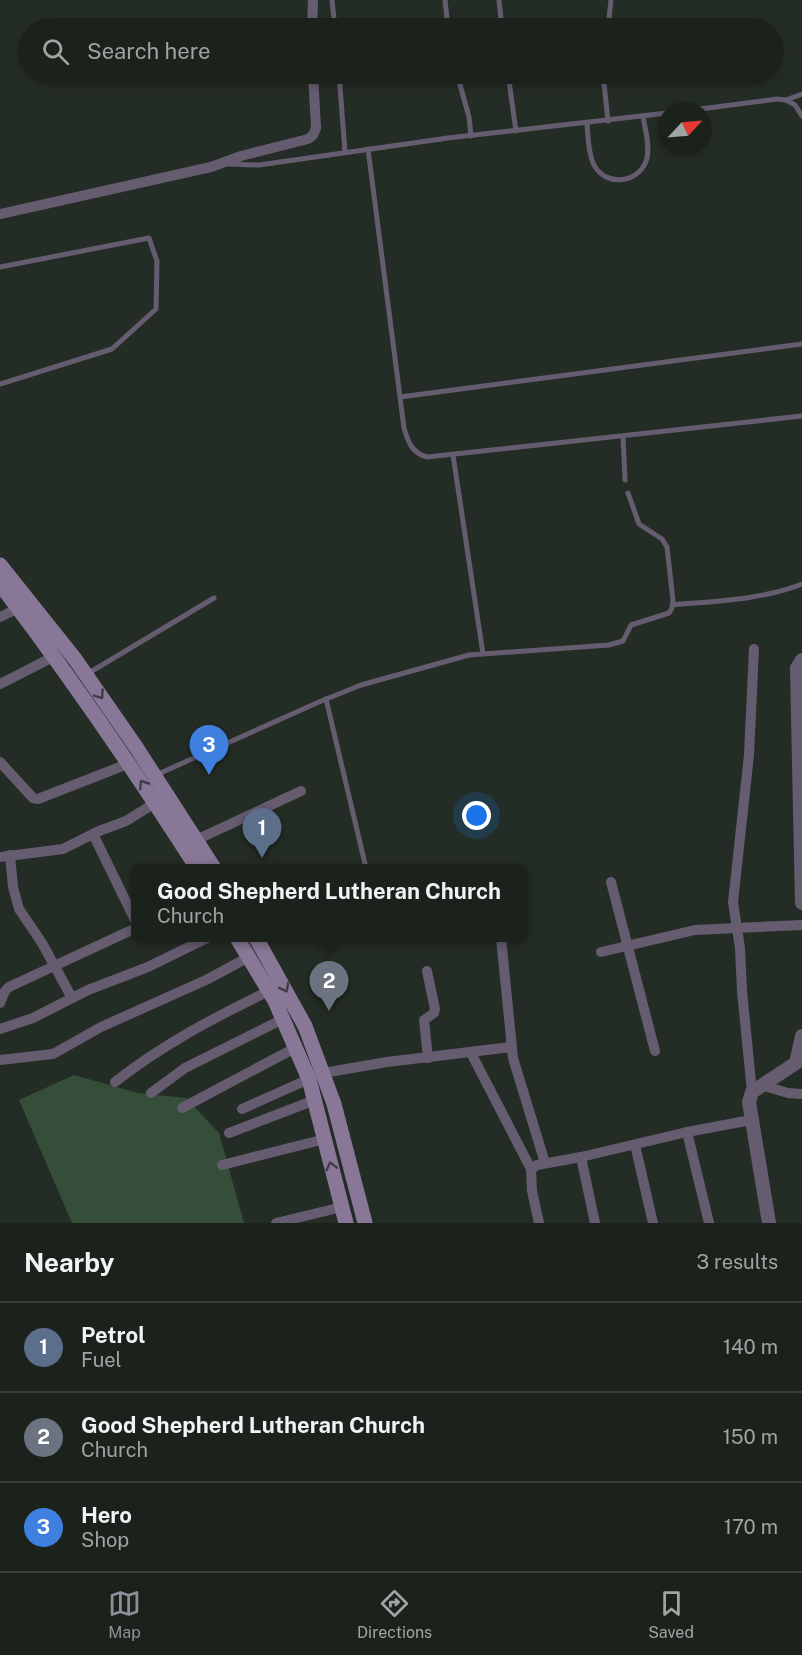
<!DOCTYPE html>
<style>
body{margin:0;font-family:"Public Sans",sans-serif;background:#282f29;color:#f1f3f6}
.compass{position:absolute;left:658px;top:102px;width:54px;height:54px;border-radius:50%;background:#1b221c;box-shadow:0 3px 9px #0003;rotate:64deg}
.you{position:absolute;left:477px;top:816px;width:21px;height:21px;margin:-15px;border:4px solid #fff;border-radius:50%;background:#1a73e8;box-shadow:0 0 0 9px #1a73e833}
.badge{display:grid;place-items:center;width:39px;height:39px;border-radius:50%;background:#8c9099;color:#fff;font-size:20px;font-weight:700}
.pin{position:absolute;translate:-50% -50px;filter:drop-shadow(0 2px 3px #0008)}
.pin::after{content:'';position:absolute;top:32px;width:21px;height:18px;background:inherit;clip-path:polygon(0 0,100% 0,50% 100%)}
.popup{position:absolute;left:131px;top:864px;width:396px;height:78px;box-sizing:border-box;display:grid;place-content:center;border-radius:9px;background:#1b221c;filter:drop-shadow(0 2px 4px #0005);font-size:20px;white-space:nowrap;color:#a0a4a3}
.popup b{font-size:22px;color:#f1f3f6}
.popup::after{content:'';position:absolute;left:50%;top:100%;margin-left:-12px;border:12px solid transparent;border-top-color:#1b221c}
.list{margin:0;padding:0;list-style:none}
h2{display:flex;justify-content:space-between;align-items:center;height:78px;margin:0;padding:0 24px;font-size:26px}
h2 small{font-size:20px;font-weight:400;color:#a0a4a3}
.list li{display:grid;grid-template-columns:39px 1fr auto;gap:18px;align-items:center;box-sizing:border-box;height:90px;padding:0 24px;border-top:2px solid #393f3b}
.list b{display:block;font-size:22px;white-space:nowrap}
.list p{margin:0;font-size:20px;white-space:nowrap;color:#a0a4a3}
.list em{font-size:20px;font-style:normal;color:#a0a4a3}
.icon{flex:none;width:33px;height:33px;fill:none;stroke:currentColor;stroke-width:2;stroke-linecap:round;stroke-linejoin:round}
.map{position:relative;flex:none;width:802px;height:1223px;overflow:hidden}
.search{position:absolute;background:#1b221c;box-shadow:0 3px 9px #0003;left:18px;right:18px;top:18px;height:66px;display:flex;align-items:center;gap:15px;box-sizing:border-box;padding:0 21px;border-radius:33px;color:#a0a4a3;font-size:22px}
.sheet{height:348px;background:#1b221c}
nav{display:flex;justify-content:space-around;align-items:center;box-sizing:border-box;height:84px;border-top:2px solid #393f3b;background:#1b221c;font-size:16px;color:#a0a4a3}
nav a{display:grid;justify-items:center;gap:3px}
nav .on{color:#8c9099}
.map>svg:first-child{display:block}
</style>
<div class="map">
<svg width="802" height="1223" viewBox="0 0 802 1223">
<rect width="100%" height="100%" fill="#242d25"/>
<!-- green -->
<polygon fill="#354e39" points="74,1075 138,1093 186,1098 219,1133 244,1223 72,1223 19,1100"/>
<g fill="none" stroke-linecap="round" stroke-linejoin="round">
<!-- service -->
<g stroke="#665c70" stroke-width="5">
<polyline points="332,0 335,28"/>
<polyline points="445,0 448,28"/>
<polyline points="499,0 502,28"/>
<polyline points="608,28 611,0"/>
<polyline points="339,74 345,152"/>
<polyline points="457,74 469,117 471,136"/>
<polyline points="508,74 516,131"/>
<polyline points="603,74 608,121"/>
<polyline points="786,100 795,105 802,116"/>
<polyline points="685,111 777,99 786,100 802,94"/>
<path d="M587,124C588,136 588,153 594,165C606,188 641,183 647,158C650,145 645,129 643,116"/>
<path d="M368,149L404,428C408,442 412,453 427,457L802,416"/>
<polyline points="228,164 259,165 448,138 667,113"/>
<polyline points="0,267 149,238 157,261 156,309 112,349 0,384"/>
<polyline points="400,397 802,344"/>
<polyline points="623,436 625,480"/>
<polyline points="453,455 483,654"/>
<path d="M672,605C715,601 761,600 802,584"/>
<polyline points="87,674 214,598"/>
<polyline points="326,699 366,868"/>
<polyline points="156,775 319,702 361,685 469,655 609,645 623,641 631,625 669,613 672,608 673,600 667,547 662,539 639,524 628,493"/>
</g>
<!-- minor -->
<g stroke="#665c70" stroke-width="10">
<polyline points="312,28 313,0"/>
<polyline points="0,214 211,167 241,156 308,139 313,135 316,128 313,74"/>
<polyline points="0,617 19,608"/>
<polyline points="0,684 55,656"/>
<polyline points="0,762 33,798 38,799 130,763"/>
<polyline points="93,834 136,922"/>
<polyline points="196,840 301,791"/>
<polyline points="10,855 13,887 19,909 42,943 72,998"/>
<polyline points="0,857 63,849 99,831 126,821 155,803"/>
<polyline points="611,882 655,1051"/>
<polyline points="501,938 513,1058 545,1163"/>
<polyline points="601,952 695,930 802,925"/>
<polyline points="427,971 435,1009 434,1013 424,1020 428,1058"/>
<polyline points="0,1003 5,991 9,987 136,928"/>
<polyline points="0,1029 33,1018 88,990 148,967 207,938"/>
<polyline points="471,1053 531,1169"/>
<polyline points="0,1060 53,1054 101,1027 206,980 249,957"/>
<polyline points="323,1073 387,1062 511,1047"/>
<path d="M115,1082C162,1045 215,1017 269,991"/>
<polyline points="761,1085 788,1093 802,1094"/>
<polyline points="752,1092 742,991 740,948 733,902 749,755 754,649"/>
<polyline points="151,1093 185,1068 283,1019"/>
<polyline points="182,1108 295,1048"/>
<polyline points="242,1109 309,1079"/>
<polyline points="687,1132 709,1223"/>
<polyline points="229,1133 315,1100"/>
<polyline points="635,1145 653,1223"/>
<polyline points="581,1157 595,1223"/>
<polyline points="222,1165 325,1139"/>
<polyline points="276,1223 342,1207"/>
<polyline points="539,1223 532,1191 531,1169 537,1165 581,1157 687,1132 751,1120"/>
</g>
<!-- tertiary -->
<g stroke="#665c70" stroke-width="14">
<polyline points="802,660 797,668 802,903"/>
<polyline points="769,1223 749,1102 752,1092 796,1063 802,1036"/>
</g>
<!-- secondary -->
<g stroke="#887797" stroke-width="15">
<polyline points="0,565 75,659 136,747 214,868"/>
<path d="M0,584C70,676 135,771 197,868"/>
<polyline points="237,938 275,1001 309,1079 346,1223"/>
<polyline points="256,938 305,1026 334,1104 365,1223"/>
</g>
</g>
<!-- one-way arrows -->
<defs><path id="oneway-chevron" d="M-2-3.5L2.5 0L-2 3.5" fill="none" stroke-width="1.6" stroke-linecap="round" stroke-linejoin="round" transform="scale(1.5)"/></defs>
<g stroke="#403c47">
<use href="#oneway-chevron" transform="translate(100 695) rotate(55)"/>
<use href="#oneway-chevron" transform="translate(143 784) rotate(-123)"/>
<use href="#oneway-chevron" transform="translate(285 988) rotate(61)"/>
<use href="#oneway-chevron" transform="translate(331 1166) rotate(-104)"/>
</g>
</svg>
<svg class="compass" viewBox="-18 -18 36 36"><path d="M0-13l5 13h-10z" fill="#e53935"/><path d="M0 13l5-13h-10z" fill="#a0a4a3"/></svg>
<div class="you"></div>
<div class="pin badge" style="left:262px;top:858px;background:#5c6f8a">1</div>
<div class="pin badge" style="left:329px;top:1011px;background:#6b7280">2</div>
<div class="popup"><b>Good Shepherd Lutheran Church</b>Church</div>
<div class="pin badge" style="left:209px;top:775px;background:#3f7fe0">3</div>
<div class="search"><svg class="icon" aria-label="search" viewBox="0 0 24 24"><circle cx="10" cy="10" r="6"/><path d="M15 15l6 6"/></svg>Search here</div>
</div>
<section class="sheet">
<h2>Nearby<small>3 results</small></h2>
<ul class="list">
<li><span class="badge" style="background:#5c6f8a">1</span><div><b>Petrol</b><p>Fuel</p></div><em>140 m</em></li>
<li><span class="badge" style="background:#6b7280">2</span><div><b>Good Shepherd Lutheran Church</b><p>Church</p></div><em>150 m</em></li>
<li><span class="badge" style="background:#3f7fe0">3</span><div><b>Hero</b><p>Shop</p></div><em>170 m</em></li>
</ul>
</section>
<nav>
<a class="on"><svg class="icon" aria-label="map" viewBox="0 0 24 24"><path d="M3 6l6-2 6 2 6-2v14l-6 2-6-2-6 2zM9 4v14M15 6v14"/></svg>Map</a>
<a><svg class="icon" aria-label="directions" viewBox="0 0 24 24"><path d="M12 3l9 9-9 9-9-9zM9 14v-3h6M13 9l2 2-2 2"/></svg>Directions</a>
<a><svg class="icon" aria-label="saved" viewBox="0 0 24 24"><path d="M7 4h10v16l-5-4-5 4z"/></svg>Saved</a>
</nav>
